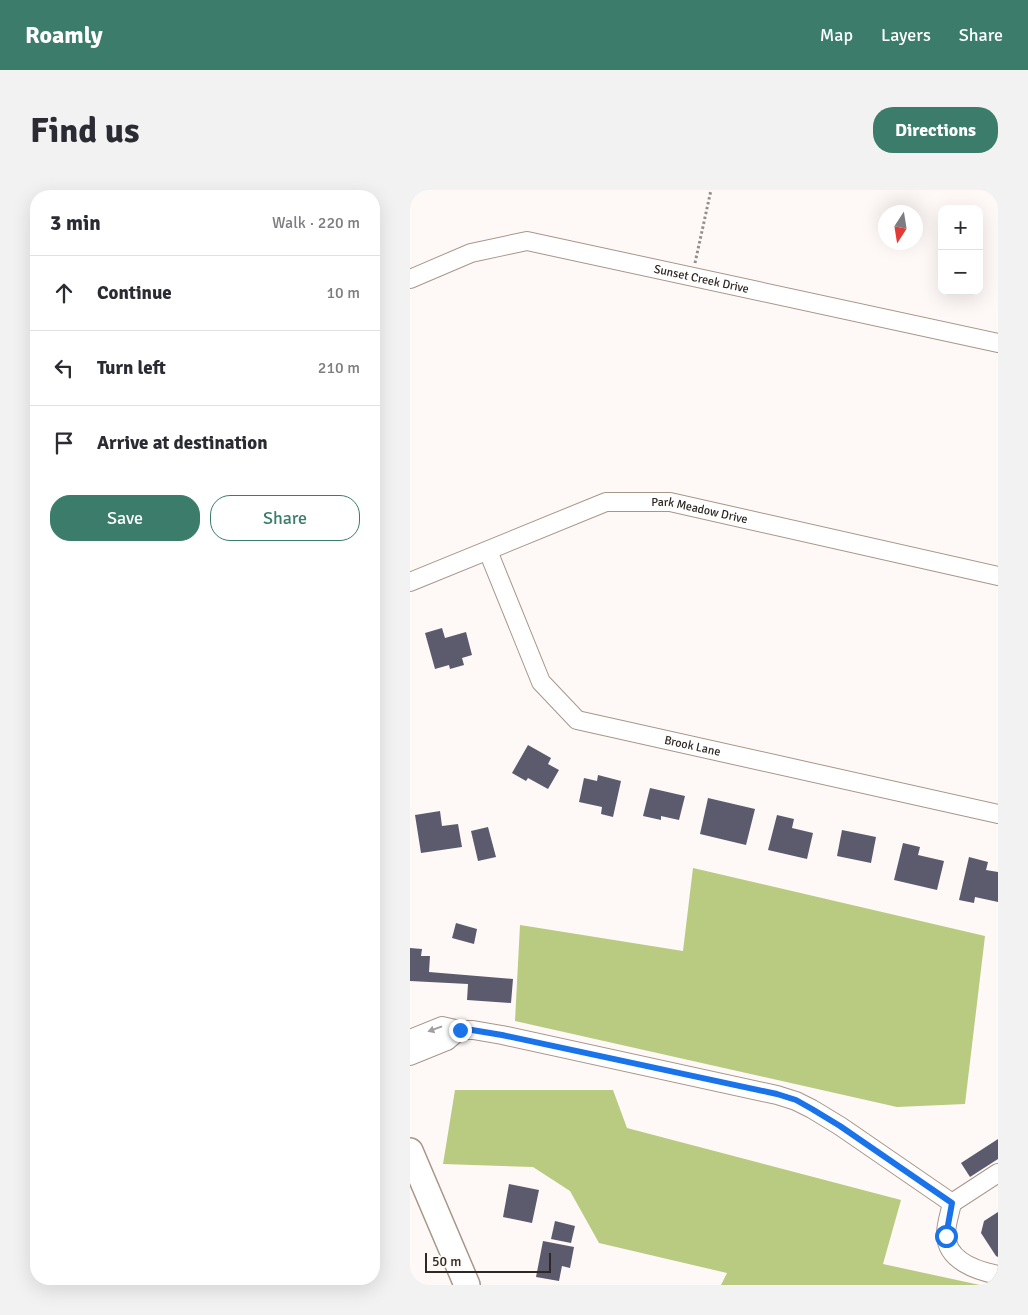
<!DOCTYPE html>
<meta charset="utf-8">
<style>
body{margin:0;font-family:Signika,sans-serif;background:#f2f2f3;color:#2b2b33}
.controls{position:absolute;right:15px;top:15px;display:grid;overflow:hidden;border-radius:10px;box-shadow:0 5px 20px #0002}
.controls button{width:45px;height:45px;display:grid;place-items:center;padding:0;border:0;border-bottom:1px solid #e1e1e2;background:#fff;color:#2b2b33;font:25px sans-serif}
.compass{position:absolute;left:468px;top:15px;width:45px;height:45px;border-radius:50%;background:#fff;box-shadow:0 5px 20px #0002;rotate:192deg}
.scale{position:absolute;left:15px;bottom:12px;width:126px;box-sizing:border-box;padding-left:5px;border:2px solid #2e2722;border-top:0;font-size:14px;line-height:18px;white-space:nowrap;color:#2e2722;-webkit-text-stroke:4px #fef9f7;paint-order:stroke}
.stop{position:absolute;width:15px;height:15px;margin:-11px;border:4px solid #1a73e8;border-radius:50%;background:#fff}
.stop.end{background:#1a73e8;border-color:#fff;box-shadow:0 1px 5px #0008}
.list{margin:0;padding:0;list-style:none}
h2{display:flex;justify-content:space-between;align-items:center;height:65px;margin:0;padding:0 20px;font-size:21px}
h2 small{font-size:16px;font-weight:400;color:#7c7c81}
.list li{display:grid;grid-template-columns:32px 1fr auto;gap:15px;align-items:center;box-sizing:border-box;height:75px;padding:0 20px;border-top:1px solid #e1e1e2}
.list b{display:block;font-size:19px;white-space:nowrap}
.list em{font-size:16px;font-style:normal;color:#7c7c81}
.actions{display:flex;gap:10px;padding:15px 20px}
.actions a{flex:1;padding:11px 0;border:1px solid #3b7c6b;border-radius:20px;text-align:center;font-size:18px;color:#3b7c6b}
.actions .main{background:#3b7c6b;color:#fff}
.icon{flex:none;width:28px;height:28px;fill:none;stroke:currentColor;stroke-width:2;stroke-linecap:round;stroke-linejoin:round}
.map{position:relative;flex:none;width:588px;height:1095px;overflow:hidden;border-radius:20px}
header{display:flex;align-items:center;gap:30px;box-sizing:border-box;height:70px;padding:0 25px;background:#3b7c6b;color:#fff}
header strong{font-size:24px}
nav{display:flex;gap:28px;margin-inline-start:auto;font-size:18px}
.intro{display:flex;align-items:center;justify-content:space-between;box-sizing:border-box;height:120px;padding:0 30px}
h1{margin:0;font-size:35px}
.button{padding:12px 22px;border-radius:20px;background:#3b7c6b;color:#fff;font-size:18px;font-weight:700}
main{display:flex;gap:30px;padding:0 30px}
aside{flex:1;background:#fff;border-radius:20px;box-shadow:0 5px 20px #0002}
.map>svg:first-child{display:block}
</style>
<header>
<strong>Roamly</strong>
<nav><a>Map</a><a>Layers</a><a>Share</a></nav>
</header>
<div class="intro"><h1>Find us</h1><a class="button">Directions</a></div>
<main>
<aside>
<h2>3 min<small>Walk · 220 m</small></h2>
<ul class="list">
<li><svg class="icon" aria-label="ahead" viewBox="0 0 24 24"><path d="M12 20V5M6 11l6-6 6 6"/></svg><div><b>Continue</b></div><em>10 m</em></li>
<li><svg class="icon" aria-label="left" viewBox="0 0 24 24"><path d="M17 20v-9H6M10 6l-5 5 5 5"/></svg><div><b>Turn left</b></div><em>210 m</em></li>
<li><svg class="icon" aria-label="arrive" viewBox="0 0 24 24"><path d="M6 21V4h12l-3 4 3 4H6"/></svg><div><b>Arrive at destination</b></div></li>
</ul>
<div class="actions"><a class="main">Save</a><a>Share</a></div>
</aside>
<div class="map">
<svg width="588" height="1095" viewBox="0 0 588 1095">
<rect width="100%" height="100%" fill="#fef9f7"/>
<!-- forest -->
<g fill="#b9ca81">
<polygon points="283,678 575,746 555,914 487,917 105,831 110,735 273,761"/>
<polygon points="45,900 203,900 217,938 491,1010 473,1074 570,1095 311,1095 317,1083 189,1053 160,1001 123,977 33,974"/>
</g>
<!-- building -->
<g fill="#5c5b6d">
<polygon points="32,438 35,448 56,442 62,465 52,468 54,475 40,479 39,475 25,479 15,443"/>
<polygon points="118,555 141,568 138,574 149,580 138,599 118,588 116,591 102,583"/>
<polygon points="188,585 211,591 203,627 191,624 192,617 169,612 174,588 187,591"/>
<polygon points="240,598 275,606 269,630 251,626 251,630 233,626"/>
<polygon points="298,608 345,619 336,655 290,644"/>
<polygon points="30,621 32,636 48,634 52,657 11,663 5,625"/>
<polygon points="367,625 384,629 382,638 403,643 397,669 358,660"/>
<polygon points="78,637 86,667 68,671 61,641"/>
<polygon points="432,640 466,647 461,673 427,666"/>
<polygon points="493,653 510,657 508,665 534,671 527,700 484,690"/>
<polygon points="559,667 578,672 576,680 588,682 588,712 565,707 564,713 549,710"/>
<polygon points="46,733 67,739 64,754 42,748"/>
<polygon points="0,758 12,759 11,766 20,766 19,782 103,789 101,813 57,810 58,794 0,791"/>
<polygon points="588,949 588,969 560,987 551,973"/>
<polygon points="99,994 129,1000 122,1033 93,1027"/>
<polygon points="588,1022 588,1067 586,1066 571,1043 574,1031"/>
<polygon points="145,1031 165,1036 161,1053 141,1049"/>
<polygon points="133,1051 164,1057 160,1078 152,1076 149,1091 126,1087"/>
</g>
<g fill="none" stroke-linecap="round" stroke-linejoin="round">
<!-- minor casing -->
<g stroke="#a89689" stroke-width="20">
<g id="minor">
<path id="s1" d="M0,89L61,63L117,51L588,153"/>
<path id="s2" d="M78,361L131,492L167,530L588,624"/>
<path id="s3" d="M0,392L196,312H260L588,386"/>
<polyline points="50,840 63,840 92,845 367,905 386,911 402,919 430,936 542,1013"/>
<polyline points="0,849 32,836 50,840 37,851 0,866"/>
<path d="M588,983L542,1013C540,1023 536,1034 536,1044C536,1071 568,1081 588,1085"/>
</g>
</g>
<!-- secondary casing -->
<g stroke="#a89689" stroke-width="28">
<polyline id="secondary" points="0,961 57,1095"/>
</g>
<!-- path -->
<polyline stroke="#958f8b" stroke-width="3" stroke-dasharray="2.5 2.5" stroke-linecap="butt" points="285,73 301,0"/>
<!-- minor -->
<use href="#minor" stroke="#fff" stroke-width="18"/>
<!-- secondary -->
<use href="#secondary" stroke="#fff" stroke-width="25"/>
</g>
<!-- one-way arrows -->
<defs><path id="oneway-solid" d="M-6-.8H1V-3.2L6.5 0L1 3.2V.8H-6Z" transform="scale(1.25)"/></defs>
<use fill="#a19e9c" href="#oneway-solid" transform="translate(25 839) rotate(160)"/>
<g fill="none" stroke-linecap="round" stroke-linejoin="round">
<!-- route -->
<polyline stroke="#1a73e8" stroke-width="6" points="50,840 62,840 92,845 367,904 386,910 402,919 430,936 542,1013 536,1046"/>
</g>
<g text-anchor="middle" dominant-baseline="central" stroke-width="5" stroke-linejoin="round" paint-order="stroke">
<!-- street labels -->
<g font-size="12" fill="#2e2722" stroke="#fef9f7">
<text stroke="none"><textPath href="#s1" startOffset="302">Sunset Creek Drive</textPath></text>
<text stroke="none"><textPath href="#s3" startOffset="306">Park Meadow Drive</textPath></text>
<text stroke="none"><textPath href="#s2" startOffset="312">Brook Lane</textPath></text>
</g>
</g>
</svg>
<div class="controls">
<button>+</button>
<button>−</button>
</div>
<svg class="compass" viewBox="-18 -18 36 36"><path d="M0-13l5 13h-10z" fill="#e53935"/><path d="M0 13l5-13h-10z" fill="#7c7c81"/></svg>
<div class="scale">50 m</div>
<div class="stop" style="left:536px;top:1046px"></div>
<div class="stop end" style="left:50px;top:840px"></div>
</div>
</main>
